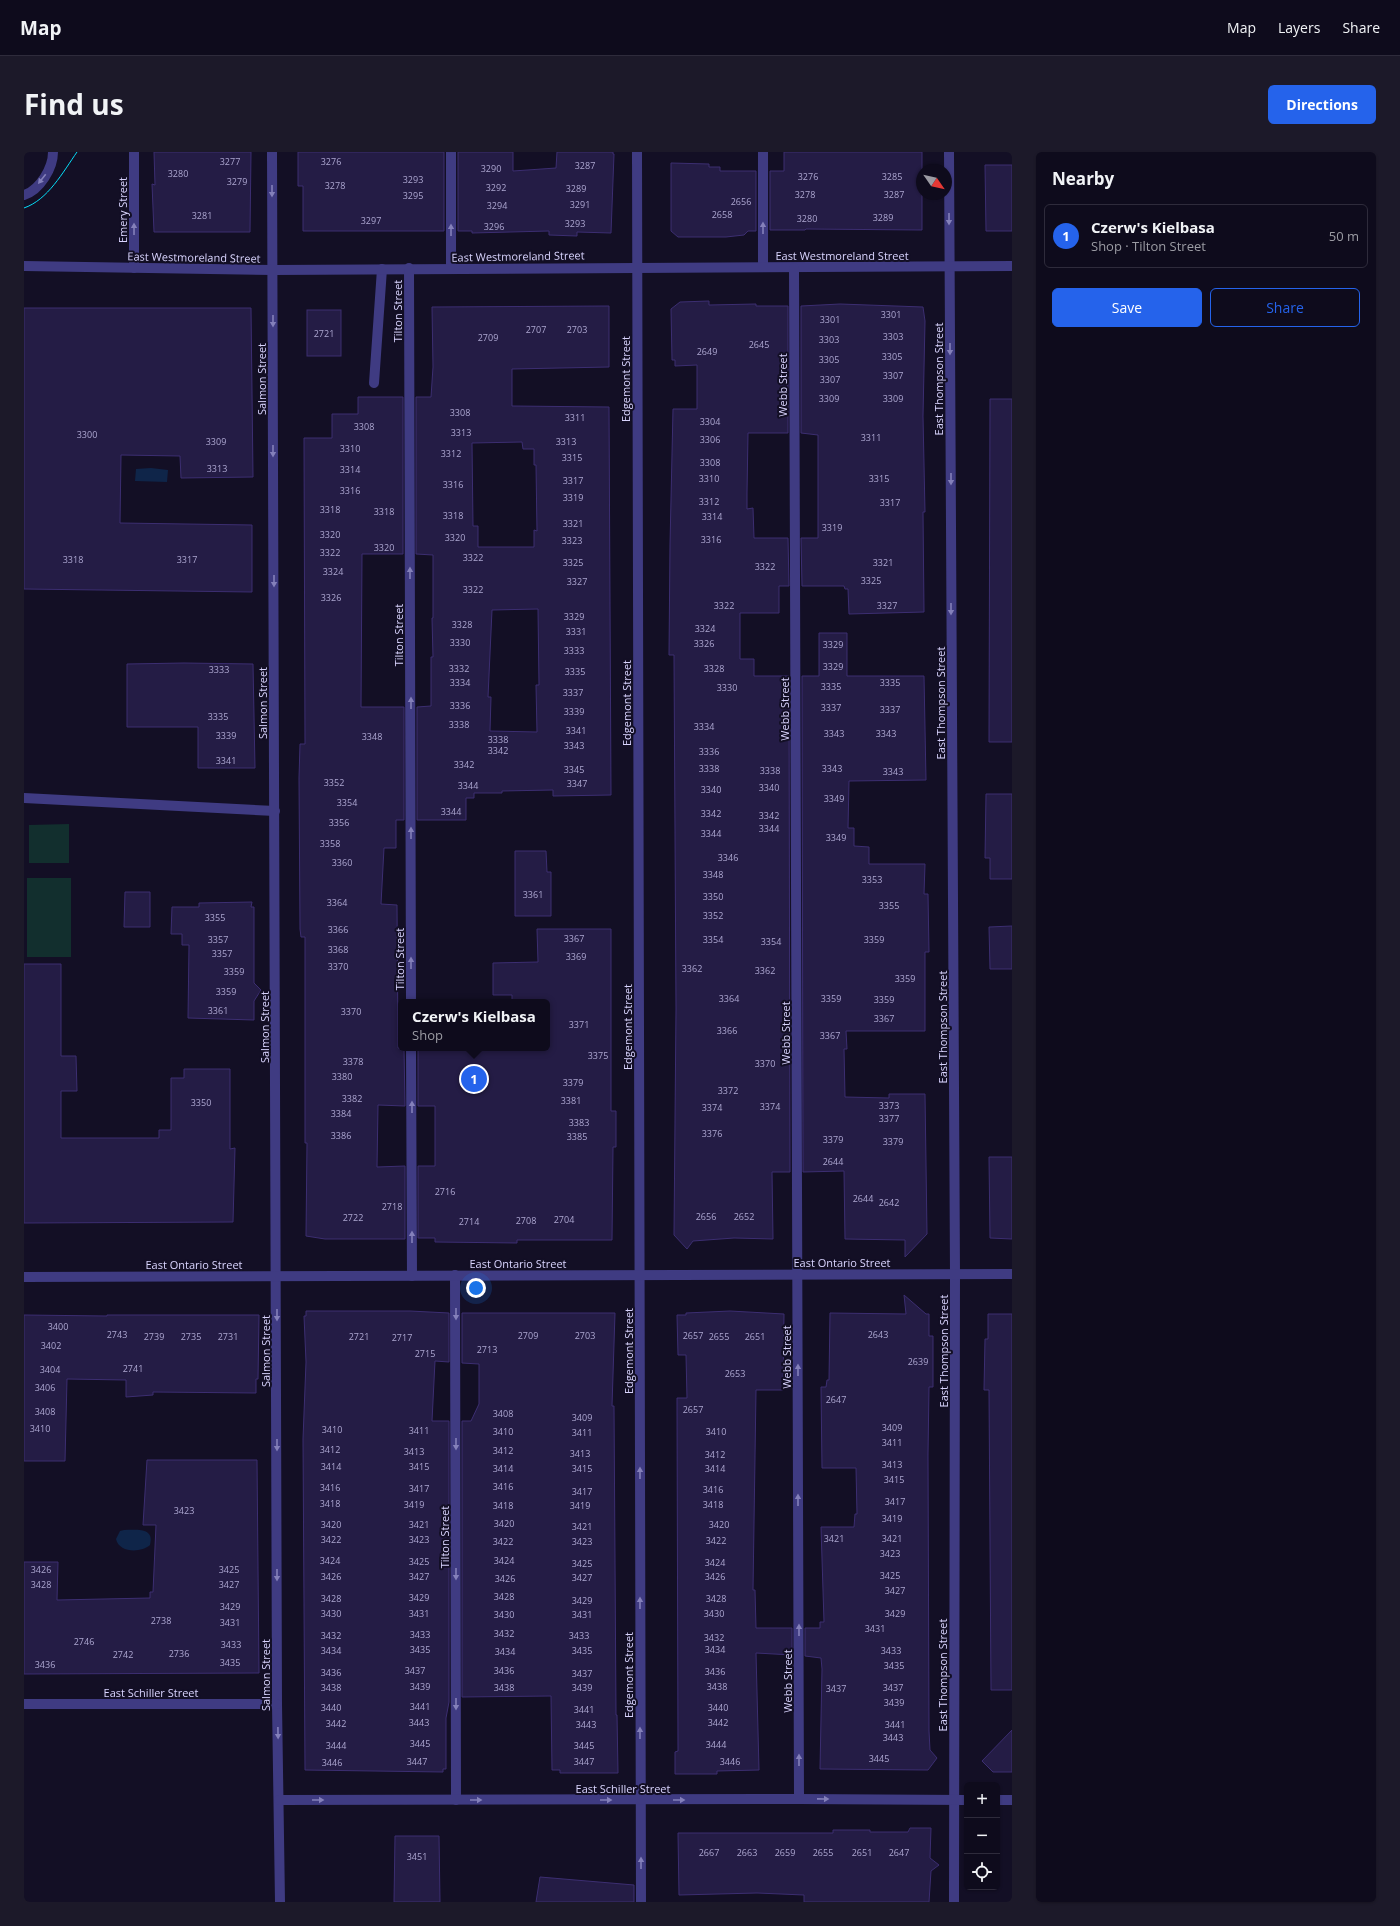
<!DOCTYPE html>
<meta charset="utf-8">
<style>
body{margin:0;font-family:"Open Sans",sans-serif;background:#1c1929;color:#f1f3f6}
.controls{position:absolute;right:12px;bottom:12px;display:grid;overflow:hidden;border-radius:6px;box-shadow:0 1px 3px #0004}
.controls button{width:36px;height:36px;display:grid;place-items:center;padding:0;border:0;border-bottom:1px solid #2e2b3b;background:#0e0b1c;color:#f1f3f6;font:20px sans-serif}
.compass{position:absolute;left:892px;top:12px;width:36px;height:36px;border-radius:50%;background:#0e0b1c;box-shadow:0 1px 3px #0004;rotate:124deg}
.you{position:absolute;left:452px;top:1136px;width:14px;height:14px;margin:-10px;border:3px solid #fff;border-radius:50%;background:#1a73e8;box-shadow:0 0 0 6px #1a73e833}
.badge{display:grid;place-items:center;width:26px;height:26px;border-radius:50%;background:#2563eb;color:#fff;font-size:13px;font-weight:700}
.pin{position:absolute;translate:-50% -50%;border:2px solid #fff;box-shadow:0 1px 4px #0006}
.popup{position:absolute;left:374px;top:847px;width:152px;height:52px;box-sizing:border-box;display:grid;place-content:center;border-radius:6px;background:#0e0b1c;filter:drop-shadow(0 1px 3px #0005);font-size:13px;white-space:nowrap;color:#9b9ba3}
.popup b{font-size:15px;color:#f1f3f6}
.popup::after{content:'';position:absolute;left:50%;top:100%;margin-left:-8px;border:8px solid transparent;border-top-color:#0e0b1c}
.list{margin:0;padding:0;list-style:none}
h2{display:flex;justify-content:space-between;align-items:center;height:52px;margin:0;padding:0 16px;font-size:17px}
h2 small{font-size:13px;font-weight:400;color:#9b9ba3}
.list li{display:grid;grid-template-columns:26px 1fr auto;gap:12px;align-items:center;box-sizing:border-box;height:64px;margin:0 8px 8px;padding:0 8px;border:1px solid #2e2b3b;border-radius:6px}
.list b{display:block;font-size:15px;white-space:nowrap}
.list p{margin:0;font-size:13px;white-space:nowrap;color:#9b9ba3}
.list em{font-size:13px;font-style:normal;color:#9b9ba3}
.actions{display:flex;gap:8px;padding:12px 16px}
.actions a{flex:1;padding:9px 0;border:1px solid #2563eb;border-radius:6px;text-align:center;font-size:14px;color:#2563eb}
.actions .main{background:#2563eb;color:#fff}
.icon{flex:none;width:22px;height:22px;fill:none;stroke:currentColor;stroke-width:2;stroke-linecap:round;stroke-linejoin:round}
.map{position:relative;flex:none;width:988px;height:1750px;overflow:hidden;border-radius:6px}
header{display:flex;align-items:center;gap:24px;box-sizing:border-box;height:56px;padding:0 20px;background:#0e0b1c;border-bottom:1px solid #2e2b3b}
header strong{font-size:19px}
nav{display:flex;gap:22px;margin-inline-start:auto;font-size:14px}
.intro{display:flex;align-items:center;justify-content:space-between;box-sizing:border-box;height:96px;padding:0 24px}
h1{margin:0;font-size:28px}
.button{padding:10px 18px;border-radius:6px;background:#2563eb;color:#fff;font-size:14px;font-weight:700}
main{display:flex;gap:24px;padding:0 24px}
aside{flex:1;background:#0e0b1c;border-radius:6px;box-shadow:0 1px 3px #0004}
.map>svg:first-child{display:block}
</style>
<header>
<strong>Map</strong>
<nav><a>Map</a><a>Layers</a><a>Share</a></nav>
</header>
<div class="intro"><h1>Find us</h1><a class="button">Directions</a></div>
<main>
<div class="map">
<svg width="988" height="1750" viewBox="0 0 988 1750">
<rect width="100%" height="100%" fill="#130f25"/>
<!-- green -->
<g fill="#122f2e">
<polygon points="45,672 45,711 5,711 5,673"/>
<rect x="3" y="726" width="44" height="79"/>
</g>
<!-- water -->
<g fill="#0f2549">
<polygon points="127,316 144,318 143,330 111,329 112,317"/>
<path d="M100,1378C112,1378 131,1375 126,1393C117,1401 95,1401 92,1387L96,1379Z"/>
</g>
<!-- building -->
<g fill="#241c45" stroke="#3c2e71" fill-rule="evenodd">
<polygon points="130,0 227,0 226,80 130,80 128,32 131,33"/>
<polygon points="274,0 420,0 420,79 279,79 279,34 274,34"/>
<polygon points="434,0 489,0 489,19 532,16 533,0 589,0 589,2 590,2 587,81 553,80 553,84 525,83 525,79 448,81 448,79 434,79"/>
<polygon points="760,0 898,0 898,78 782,77 781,78 746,78 746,19 760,19"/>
<polygon points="647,11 685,12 685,15 696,15 696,19 732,19 732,79 724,79 720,83 702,85 654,85 647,79"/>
<polygon points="961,13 988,13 988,79 962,79"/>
<polygon points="685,149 685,153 732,152 732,154 764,154 764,281 724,281 723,341 723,357 729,356 730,386 764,386 765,434 755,434 755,461 716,461 716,507 730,507 730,524 765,524 766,1020 748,1020 749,1087 710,1086 669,1089 663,1097 650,1083 652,857 650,503 645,503 646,393 649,257 673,257 673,213 651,214 651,208 648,208 647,157 656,150"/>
<polygon points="816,152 899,155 901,169 899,264 901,360 899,360 900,460 825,462 824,437 821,437 820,434 778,434 777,386 794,386 794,283 777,281 777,154"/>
<path d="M585,154V215L488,217V254L585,255L587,643L529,644V638L478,639V641H450V646H442V668H393V555L407,554V505H409L408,466H409V403L392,402V245H407L409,215L408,155ZM498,290L499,297H510V313H512L513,379L510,378V395H454V374H449L448,291ZM514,457L515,533H512L513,580L466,579L467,545H464L468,458Z"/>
<polygon points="0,156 227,156 229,325 157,326 156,304 97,303 96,371 228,373 228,440 0,437"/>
<rect x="283" y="158" width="34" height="46"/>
<polygon points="334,245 379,245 379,402 338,402 337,555 380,555 380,668 372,668 372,696 360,696 357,752 373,753 374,896 380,896 381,954 354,953 353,1015 381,1014 381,1087 301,1087 282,1084 283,991 281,991 281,785 277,785 276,777 275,626 276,592 281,592 280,286 308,286 308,262 334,262"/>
<polygon points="966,247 988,247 988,590 965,590"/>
<polygon points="795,481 823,481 823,524 900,524 902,628 825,629 824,676 830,676 830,694 845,695 845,712 901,712 900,742 904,742 905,800 901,800 901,879 822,879 823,897 820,897 821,945 865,946 865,942 901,942 903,1082 881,1105 881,1088 821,1087 820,1019 779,1020 778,524 795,524"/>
<polygon points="160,511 229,512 231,616 174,616 174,575 103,575 103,512"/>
<polygon points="962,642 988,642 988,727 966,727 966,706 961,706"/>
<polygon points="491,699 522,699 523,720 527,720 527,764 491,764"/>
<polygon points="101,740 126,740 126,775 100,775"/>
<polygon points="228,750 227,755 230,755 230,831 237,838 230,849 230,868 164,866 165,793 158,793 158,782 147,782 148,755 175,755 175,751"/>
<polygon points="988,774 988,817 966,817 965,775"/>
<polygon points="513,777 587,777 587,959 592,959 592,995 589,995 588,1088 493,1088 493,1091 411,1090 411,1086 394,1086 394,1014 411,1014 411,954 394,954 394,896 523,896 523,850 488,850 488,843 469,843 469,811 514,810"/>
<polygon points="0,812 37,812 37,904 52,904 53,939 37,939 37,986 135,986 135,978 147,978 147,926 160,926 160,917 206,917 206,997 211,996 209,1070 0,1071"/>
<polygon points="965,1005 988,1005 988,1087 966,1086"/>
<polygon points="880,1143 902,1162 905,1162 905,1184 909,1184 909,1235 905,1235 904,1302 905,1579 906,1598 913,1606 904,1618 796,1617 798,1517 797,1506 781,1504 781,1476 796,1476 796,1470 800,1470 797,1375 830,1375 831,1362 833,1362 832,1316 798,1316 797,1235 802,1235 803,1228 805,1228 806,1161 882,1162"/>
<polygon points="282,1159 386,1159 425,1161 425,1210 411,1209 408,1269 425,1269 425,1550 422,1566 422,1617 419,1617 419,1620 281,1618 279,1287 282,1210 280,1164 282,1164"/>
<polygon points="706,1159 760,1162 759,1238 732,1238 729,1438 731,1438 732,1476 768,1476 768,1503 732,1501 735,1618 693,1619 693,1622 651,1622 651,1600 654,1599 653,1246 663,1246 662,1203 654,1203 653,1163 662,1163 662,1161"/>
<polygon points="438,1161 591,1161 588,1254 590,1254 592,1563 593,1563 594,1621 536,1621 536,1618 528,1618 527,1544 438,1545 438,1269 447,1269 455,1252 455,1212 438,1211"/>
<polygon points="964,1162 988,1162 988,1538 967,1538 965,1238 960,1238 961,1187 964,1187"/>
<polygon points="0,1163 83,1164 83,1163 235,1163 234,1227 232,1227 232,1241 129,1240 129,1243 102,1245 102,1228 43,1227 41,1309 0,1309"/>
<polygon points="123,1308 233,1308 235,1521 0,1522 0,1410 34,1410 33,1448 126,1446 126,1440 129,1440 132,1373 119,1373"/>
<polygon points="988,1578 988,1620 969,1620 958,1609"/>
<polygon points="886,1676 907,1676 906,1706 915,1713 907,1719 905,1750 780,1750 780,1743 733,1741 655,1743 654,1681 809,1681 809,1678 846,1678 846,1680 884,1680"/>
<polygon points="371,1684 415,1684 416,1750 370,1750"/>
<polygon points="516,1725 610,1733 610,1750 512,1750"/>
</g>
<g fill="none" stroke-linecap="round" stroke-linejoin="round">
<!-- lane -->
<g stroke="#3f3b82" stroke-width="10">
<path d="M0,43C16,38 29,16 29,0"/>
<polyline points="350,231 358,117"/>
<polyline points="0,646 251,659"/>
</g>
<!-- street -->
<g stroke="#3f3b82" stroke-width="10">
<polyline points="110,0 110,116"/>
<polyline points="248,0 253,1552 256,1750"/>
<polyline points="427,0 427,117"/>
<polyline points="613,0 617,1750"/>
<polyline points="739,0 739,115"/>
<polyline points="925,0 931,1122 930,1750"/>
<polyline points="0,114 249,118 988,114"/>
<polyline points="385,116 387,850"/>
<polyline points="770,116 775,1647"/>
<polyline points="387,896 388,1124"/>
<polyline points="431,1123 432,1648"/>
<polyline points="0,1125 988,1122"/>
<polyline points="0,1552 253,1552"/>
<polyline points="255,1648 775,1647 943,1648"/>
<polyline points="973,1648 988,1648"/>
</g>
<!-- tram -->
<path stroke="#06def8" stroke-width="1" d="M0,56C24,48 39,20 53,0"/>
</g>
<!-- one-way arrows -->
<defs><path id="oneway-solid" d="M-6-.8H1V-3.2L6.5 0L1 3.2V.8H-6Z"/></defs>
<g fill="#8480ba">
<use href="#oneway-solid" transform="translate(18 27) rotate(128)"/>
<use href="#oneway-solid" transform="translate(248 39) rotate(90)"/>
<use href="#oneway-solid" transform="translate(925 67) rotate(90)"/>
<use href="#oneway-solid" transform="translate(739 76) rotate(-90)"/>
<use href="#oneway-solid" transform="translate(110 77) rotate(-90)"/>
<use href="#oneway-solid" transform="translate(427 78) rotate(-90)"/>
<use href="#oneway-solid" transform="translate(249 169) rotate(90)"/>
<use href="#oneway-solid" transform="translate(926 197) rotate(90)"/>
<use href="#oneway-solid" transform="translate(249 299) rotate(90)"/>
<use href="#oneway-solid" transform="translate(927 327) rotate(90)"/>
<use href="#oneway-solid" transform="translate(386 421) rotate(-90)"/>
<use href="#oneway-solid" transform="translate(250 429) rotate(90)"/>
<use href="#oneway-solid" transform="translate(927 457) rotate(90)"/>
<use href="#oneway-solid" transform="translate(387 551) rotate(-90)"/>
<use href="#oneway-solid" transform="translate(387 681) rotate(-90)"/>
<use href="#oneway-solid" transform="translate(387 811) rotate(-90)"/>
<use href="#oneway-solid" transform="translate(388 955) rotate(-90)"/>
<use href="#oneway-solid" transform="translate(388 1085) rotate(-90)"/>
<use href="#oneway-solid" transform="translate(432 1162) rotate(90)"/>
<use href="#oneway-solid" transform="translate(253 1163) rotate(90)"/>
<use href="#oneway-solid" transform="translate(774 1218) rotate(-90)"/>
<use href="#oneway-solid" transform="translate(432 1292) rotate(90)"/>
<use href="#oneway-solid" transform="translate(253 1293) rotate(90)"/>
<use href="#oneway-solid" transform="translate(616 1321) rotate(-90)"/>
<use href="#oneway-solid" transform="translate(774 1348) rotate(-90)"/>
<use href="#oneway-solid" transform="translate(432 1422) rotate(90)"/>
<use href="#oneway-solid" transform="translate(253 1423) rotate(90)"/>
<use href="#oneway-solid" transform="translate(616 1451) rotate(-90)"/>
<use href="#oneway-solid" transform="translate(775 1478) rotate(-90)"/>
<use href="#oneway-solid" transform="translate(432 1552) rotate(90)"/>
<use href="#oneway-solid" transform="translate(254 1581) rotate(89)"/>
<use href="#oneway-solid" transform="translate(616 1581) rotate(-90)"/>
<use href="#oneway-solid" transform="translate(775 1608) rotate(-90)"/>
<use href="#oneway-solid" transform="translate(799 1647) rotate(1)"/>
<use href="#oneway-solid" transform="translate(294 1648)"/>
<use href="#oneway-solid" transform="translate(452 1648)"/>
<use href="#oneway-solid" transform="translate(582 1648)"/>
<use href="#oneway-solid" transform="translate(655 1648)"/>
<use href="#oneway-solid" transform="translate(617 1711) rotate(-90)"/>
</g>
<g text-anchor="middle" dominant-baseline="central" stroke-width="4" stroke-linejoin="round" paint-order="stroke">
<!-- number labels -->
<g font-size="9" fill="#aca6d0">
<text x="206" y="9">3277</text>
<text x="307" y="9">3276</text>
<text x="561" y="13">3287</text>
<text x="467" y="16">3290</text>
<text x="154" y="21">3280</text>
<text x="784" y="24">3276</text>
<text x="868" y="24">3285</text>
<text x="389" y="27">3293</text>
<text x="213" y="29">3279</text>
<text x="311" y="33">3278</text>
<text x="472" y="35">3292</text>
<text x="552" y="36">3289</text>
<text x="781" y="42">3278</text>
<text x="870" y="42">3287</text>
<text x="389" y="43">3295</text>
<text x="717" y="49">2656</text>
<text x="556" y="52">3291</text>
<text x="473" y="53">3294</text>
<text x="698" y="62">2658</text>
<text x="178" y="63">3281</text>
<text x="859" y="65">3289</text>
<text x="783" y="66">3280</text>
<text x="347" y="68">3297</text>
<text x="551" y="71">3293</text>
<text x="470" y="74">3296</text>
<text x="867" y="162">3301</text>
<text x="806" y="167">3301</text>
<text x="512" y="177">2707</text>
<text x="553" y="177">2703</text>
<text x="300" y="181">2721</text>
<text x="869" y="184">3303</text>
<text x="464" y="185">2709</text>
<text x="805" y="187">3303</text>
<text x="735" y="192">2645</text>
<text x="683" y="199">2649</text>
<text x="868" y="204">3305</text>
<text x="805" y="207">3305</text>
<text x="869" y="223">3307</text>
<text x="806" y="227">3307</text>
<text x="805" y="246">3309</text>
<text x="869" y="246">3309</text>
<text x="436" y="260">3308</text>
<text x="551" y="265">3311</text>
<text x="686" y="269">3304</text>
<text x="340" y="274">3308</text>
<text x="437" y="280">3313</text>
<text x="63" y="282">3300</text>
<text x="847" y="285">3311</text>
<text x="686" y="287">3306</text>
<text x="192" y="289">3309</text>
<text x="542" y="289">3313</text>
<text x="326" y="296">3310</text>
<text x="427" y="301">3312</text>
<text x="548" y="305">3315</text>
<text x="686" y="310">3308</text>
<text x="193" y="316">3313</text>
<text x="326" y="317">3314</text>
<text x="685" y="326">3310</text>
<text x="855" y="326">3315</text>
<text x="549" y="328">3317</text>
<text x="429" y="332">3316</text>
<text x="326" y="338">3316</text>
<text x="549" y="345">3319</text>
<text x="685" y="349">3312</text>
<text x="866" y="350">3317</text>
<text x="306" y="357">3318</text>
<text x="360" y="359">3318</text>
<text x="429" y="363">3318</text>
<text x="688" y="364">3314</text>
<text x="549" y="371">3321</text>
<text x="808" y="375">3319</text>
<text x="306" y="382">3320</text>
<text x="431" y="385">3320</text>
<text x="687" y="387">3316</text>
<text x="548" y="388">3323</text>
<text x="360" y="395">3320</text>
<text x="306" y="400">3322</text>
<text x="449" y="405">3322</text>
<text x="49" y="407">3318</text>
<text x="163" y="407">3317</text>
<text x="549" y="410">3325</text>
<text x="859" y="410">3321</text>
<text x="741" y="414">3322</text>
<text x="309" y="419">3324</text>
<text x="847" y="428">3325</text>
<text x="553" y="429">3327</text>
<text x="449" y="437">3322</text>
<text x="307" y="445">3326</text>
<text x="700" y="453">3322</text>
<text x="863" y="453">3327</text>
<text x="550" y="464">3329</text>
<text x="438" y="472">3328</text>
<text x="681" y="476">3324</text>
<text x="552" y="479">3331</text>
<text x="436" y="490">3330</text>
<text x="680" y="491">3326</text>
<text x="809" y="492">3329</text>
<text x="550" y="498">3333</text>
<text x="809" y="514">3329</text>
<text x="435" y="516">3332</text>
<text x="690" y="516">3328</text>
<text x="195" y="517">3333</text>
<text x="551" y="519">3335</text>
<text x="436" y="530">3334</text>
<text x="866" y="530">3335</text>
<text x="807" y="534">3335</text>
<text x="703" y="535">3330</text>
<text x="549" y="540">3337</text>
<text x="436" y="553">3336</text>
<text x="807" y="555">3337</text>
<text x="866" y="557">3337</text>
<text x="550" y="559">3339</text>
<text x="194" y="564">3335</text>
<text x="435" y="572">3338</text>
<text x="680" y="574">3334</text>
<text x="552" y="578">3341</text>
<text x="810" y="581">3343</text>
<text x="862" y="581">3343</text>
<text x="202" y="583">3339</text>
<text x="348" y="584">3348</text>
<text x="474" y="587">3338</text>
<text x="550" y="593">3343</text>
<text x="474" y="598">3342</text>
<text x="685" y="599">3336</text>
<text x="202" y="608">3341</text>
<text x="440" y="612">3342</text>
<text x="685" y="616">3338</text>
<text x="808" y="616">3343</text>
<text x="550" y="617">3345</text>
<text x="746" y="618">3338</text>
<text x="869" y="619">3343</text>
<text x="310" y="630">3352</text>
<text x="553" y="631">3347</text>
<text x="444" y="633">3344</text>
<text x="745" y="635">3340</text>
<text x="687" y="637">3340</text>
<text x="810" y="646">3349</text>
<text x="323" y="650">3354</text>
<text x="427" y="659">3344</text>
<text x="687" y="661">3342</text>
<text x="745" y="663">3342</text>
<text x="315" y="670">3356</text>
<text x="745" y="676">3344</text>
<text x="687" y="681">3344</text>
<text x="812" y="685">3349</text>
<text x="306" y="691">3358</text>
<text x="704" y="705">3346</text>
<text x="318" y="710">3360</text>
<text x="689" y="722">3348</text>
<text x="848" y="727">3353</text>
<text x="509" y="742">3361</text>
<text x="689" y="744">3350</text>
<text x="313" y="750">3364</text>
<text x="865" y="753">3355</text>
<text x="689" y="763">3352</text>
<text x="191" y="765">3355</text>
<text x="314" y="777">3366</text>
<text x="550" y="786">3367</text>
<text x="194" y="787">3357</text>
<text x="689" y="787">3354</text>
<text x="850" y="787">3359</text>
<text x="747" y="789">3354</text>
<text x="314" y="797">3368</text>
<text x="198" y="801">3357</text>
<text x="552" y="804">3369</text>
<text x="314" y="814">3370</text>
<text x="668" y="816">3362</text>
<text x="741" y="818">3362</text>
<text x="210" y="819">3359</text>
<text x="881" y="826">3359</text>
<text x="202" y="839">3359</text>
<text x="705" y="846">3364</text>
<text x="807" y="846">3359</text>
<text x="860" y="847">3359</text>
<text x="194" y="858">3361</text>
<text x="327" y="859">3370</text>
<text x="860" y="866">3367</text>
<text x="555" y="872">3371</text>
<text x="703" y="878">3366</text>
<text x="806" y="883">3367</text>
<text x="574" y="903">3375</text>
<text x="329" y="909">3378</text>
<text x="741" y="911">3370</text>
<text x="318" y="924">3380</text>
<text x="549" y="930">3379</text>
<text x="704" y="938">3372</text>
<text x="328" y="946">3382</text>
<text x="547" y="948">3381</text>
<text x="177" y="950">3350</text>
<text x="865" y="953">3373</text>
<text x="746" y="954">3374</text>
<text x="688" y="955">3374</text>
<text x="317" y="961">3384</text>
<text x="865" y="966">3377</text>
<text x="555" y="970">3383</text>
<text x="688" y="981">3376</text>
<text x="317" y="983">3386</text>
<text x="553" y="984">3385</text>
<text x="809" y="987">3379</text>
<text x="869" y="989">3379</text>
<text x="809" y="1009">2644</text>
<text x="421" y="1039">2716</text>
<text x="839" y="1046">2644</text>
<text x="865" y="1050">2642</text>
<text x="368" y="1054">2718</text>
<text x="682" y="1064">2656</text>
<text x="720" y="1064">2652</text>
<text x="329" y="1065">2722</text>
<text x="540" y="1067">2704</text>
<text x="502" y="1068">2708</text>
<text x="445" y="1069">2714</text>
<text x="34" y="1174">3400</text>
<text x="93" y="1182">2743</text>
<text x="854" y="1182">2643</text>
<text x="504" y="1183">2709</text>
<text x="561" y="1183">2703</text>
<text x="669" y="1183">2657</text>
<text x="130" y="1184">2739</text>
<text x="167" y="1184">2735</text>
<text x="204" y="1184">2731</text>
<text x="335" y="1184">2721</text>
<text x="695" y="1184">2655</text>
<text x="731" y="1184">2651</text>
<text x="378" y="1185">2717</text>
<text x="27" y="1193">3402</text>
<text x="463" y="1197">2713</text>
<text x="401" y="1201">2715</text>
<text x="894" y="1209">2639</text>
<text x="109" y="1216">2741</text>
<text x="26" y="1217">3404</text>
<text x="711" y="1221">2653</text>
<text x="21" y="1235">3406</text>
<text x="812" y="1247">2647</text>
<text x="669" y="1257">2657</text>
<text x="21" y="1259">3408</text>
<text x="479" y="1261">3408</text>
<text x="558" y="1265">3409</text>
<text x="868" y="1275">3409</text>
<text x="16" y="1276">3410</text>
<text x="308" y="1277">3410</text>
<text x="395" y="1278">3411</text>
<text x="479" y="1279">3410</text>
<text x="692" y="1279">3410</text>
<text x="558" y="1280">3411</text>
<text x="868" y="1290">3411</text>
<text x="306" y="1297">3412</text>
<text x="479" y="1298">3412</text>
<text x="390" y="1299">3413</text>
<text x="556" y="1301">3413</text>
<text x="691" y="1302">3412</text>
<text x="868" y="1312">3413</text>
<text x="307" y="1314">3414</text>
<text x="395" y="1314">3415</text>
<text x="479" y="1316">3414</text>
<text x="558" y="1316">3415</text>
<text x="691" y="1316">3414</text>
<text x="870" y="1327">3415</text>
<text x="479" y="1334">3416</text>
<text x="306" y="1335">3416</text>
<text x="395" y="1336">3417</text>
<text x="689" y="1337">3416</text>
<text x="558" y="1339">3417</text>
<text x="871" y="1349">3417</text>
<text x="306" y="1351">3418</text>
<text x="390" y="1352">3419</text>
<text x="689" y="1352">3418</text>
<text x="479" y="1353">3418</text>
<text x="556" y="1353">3419</text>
<text x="160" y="1358">3423</text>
<text x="868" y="1366">3419</text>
<text x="480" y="1371">3420</text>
<text x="307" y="1372">3420</text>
<text x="395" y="1372">3421</text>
<text x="695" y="1372">3420</text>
<text x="558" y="1374">3421</text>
<text x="810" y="1386">3421</text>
<text x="868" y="1386">3421</text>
<text x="307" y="1387">3422</text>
<text x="395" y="1387">3423</text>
<text x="692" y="1388">3422</text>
<text x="479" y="1389">3422</text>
<text x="558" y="1389">3423</text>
<text x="866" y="1401">3423</text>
<text x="306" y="1408">3424</text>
<text x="480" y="1408">3424</text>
<text x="395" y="1409">3425</text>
<text x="691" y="1410">3424</text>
<text x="558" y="1411">3425</text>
<text x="17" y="1417">3426</text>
<text x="205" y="1417">3425</text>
<text x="866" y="1423">3425</text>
<text x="307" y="1424">3426</text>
<text x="395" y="1424">3427</text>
<text x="691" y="1424">3426</text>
<text x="558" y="1425">3427</text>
<text x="481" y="1426">3426</text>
<text x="17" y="1432">3428</text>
<text x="205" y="1432">3427</text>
<text x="871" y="1438">3427</text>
<text x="480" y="1444">3428</text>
<text x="395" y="1445">3429</text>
<text x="307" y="1446">3428</text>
<text x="692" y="1446">3428</text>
<text x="558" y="1448">3429</text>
<text x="206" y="1454">3429</text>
<text x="307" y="1461">3430</text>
<text x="395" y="1461">3431</text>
<text x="690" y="1461">3430</text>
<text x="871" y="1461">3429</text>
<text x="480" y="1462">3430</text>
<text x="558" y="1462">3431</text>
<text x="137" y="1468">2738</text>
<text x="206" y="1470">3431</text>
<text x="851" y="1476">3431</text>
<text x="480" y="1481">3432</text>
<text x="396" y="1482">3433</text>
<text x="307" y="1483">3432</text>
<text x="555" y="1483">3433</text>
<text x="690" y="1485">3432</text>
<text x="60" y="1489">2746</text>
<text x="207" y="1492">3433</text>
<text x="396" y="1497">3435</text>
<text x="691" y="1497">3434</text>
<text x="307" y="1498">3434</text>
<text x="558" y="1498">3435</text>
<text x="867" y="1498">3433</text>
<text x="481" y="1499">3434</text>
<text x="155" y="1501">2736</text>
<text x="99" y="1502">2742</text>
<text x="206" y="1510">3435</text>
<text x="21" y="1512">3436</text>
<text x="870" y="1513">3435</text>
<text x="391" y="1518">3437</text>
<text x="480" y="1518">3436</text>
<text x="691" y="1519">3436</text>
<text x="307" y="1520">3436</text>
<text x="558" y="1521">3437</text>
<text x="396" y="1534">3439</text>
<text x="693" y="1534">3438</text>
<text x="307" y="1535">3438</text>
<text x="480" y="1535">3438</text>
<text x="558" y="1535">3439</text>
<text x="869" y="1535">3437</text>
<text x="812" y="1536">3437</text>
<text x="870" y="1550">3439</text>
<text x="396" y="1554">3441</text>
<text x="307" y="1555">3440</text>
<text x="694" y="1555">3440</text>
<text x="560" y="1557">3441</text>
<text x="395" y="1570">3443</text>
<text x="694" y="1570">3442</text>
<text x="312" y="1571">3442</text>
<text x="562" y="1572">3443</text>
<text x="871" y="1572">3441</text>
<text x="869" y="1585">3443</text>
<text x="396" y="1591">3445</text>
<text x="692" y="1592">3444</text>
<text x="312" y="1593">3444</text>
<text x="560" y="1593">3445</text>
<text x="855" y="1606">3445</text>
<text x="393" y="1609">3447</text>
<text x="560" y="1609">3447</text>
<text x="706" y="1609">3446</text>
<text x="308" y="1610">3446</text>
<text x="685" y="1700">2667</text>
<text x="723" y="1700">2663</text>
<text x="761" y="1700">2659</text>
<text x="799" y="1700">2655</text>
<text x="838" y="1700">2651</text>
<text x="875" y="1700">2647</text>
<text x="393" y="1704">3451</text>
</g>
<!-- street labels -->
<g font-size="11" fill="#d9d4fe" stroke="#130f25">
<text transform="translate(98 58) rotate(-90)">Emery Street</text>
<text x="818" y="103">East Westmoreland Street</text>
<text transform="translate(494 104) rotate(-1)">East Westmoreland Street</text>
<text transform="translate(170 105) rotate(1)">East Westmoreland Street</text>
<text transform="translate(373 159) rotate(-90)">Tilton Street</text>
<text transform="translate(237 227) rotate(-90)">Salmon Street</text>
<text transform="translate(601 227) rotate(-90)">Edgemont Street</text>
<text transform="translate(914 227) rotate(-90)">East Thompson Street</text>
<text transform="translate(758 233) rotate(-90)">Webb Street</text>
<text transform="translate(374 483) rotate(-90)">Tilton Street</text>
<text transform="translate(238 551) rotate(-90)">Salmon Street</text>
<text transform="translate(602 551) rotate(-90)">Edgemont Street</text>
<text transform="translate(916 551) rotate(-90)">East Thompson Street</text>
<text transform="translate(760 557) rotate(-90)">Webb Street</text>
<text transform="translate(375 807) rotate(-90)">Tilton Street</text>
<text transform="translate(240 875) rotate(-90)">Salmon Street</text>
<text transform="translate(603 875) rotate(-90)">Edgemont Street</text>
<text transform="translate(918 875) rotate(-90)">East Thompson Street</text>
<text transform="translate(761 881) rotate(-90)">Webb Street</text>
<text x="818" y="1110">East Ontario Street</text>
<text x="494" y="1111">East Ontario Street</text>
<text x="170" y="1112">East Ontario Street</text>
<text transform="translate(241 1199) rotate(-90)">Salmon Street</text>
<text transform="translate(604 1199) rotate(-90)">Edgemont Street</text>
<text transform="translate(919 1199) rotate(-90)">East Thompson Street</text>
<text transform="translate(762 1205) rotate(-90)">Webb Street</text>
<text transform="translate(420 1385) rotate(-90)">Tilton Street</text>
<text transform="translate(241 1523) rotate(-90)">Salmon Street</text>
<text transform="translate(604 1523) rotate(-90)">Edgemont Street</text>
<text transform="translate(918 1523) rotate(-90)">East Thompson Street</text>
<text transform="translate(763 1529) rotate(-90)">Webb Street</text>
<text x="127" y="1540">East Schiller Street</text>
<text x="599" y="1636">East Schiller Street</text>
</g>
</g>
</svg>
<div class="controls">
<button>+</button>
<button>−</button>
<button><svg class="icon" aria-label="locate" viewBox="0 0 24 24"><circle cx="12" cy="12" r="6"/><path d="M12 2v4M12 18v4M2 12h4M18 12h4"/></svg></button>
</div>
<svg class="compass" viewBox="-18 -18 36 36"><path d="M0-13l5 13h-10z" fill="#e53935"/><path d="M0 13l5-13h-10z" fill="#9b9ba3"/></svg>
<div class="you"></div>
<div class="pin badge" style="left:450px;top:927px">1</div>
<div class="popup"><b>Czerw's Kielbasa</b>Shop</div>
</div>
<aside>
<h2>Nearby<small></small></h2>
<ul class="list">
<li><span class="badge">1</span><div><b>Czerw's Kielbasa</b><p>Shop · Tilton Street</p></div><em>50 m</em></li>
</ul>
<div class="actions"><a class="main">Save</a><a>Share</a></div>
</aside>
</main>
